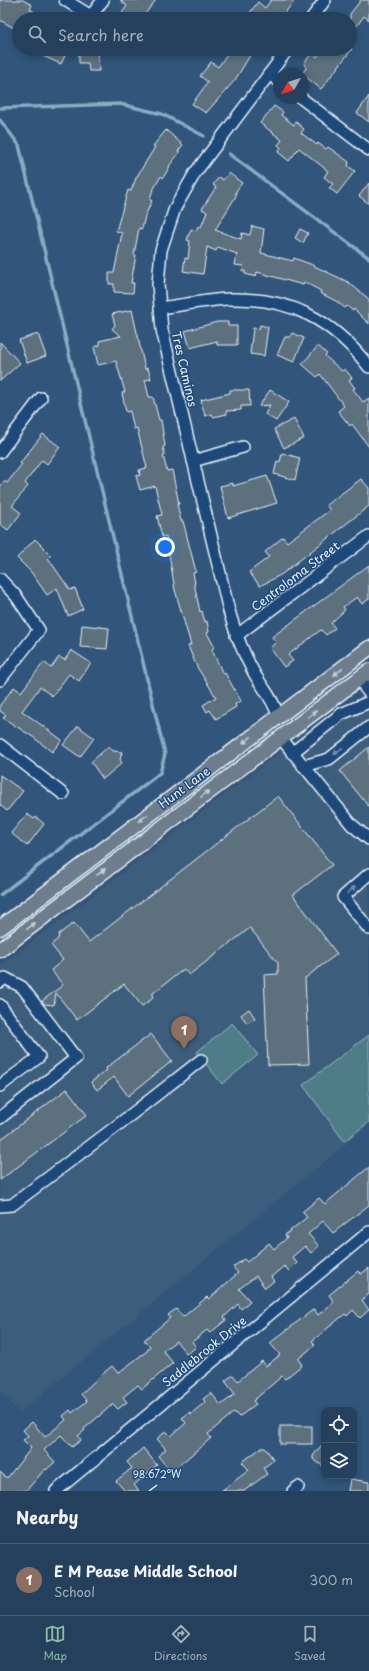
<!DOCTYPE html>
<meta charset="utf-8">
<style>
body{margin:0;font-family:"Playpen Sans",sans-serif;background:#2d4762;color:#f1f3f6}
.controls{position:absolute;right:12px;bottom:12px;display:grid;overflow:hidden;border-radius:8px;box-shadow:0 2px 6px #0003}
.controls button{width:36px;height:36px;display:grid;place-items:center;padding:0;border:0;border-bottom:1px solid #425972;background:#25405c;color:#f1f3f6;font:20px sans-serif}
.compass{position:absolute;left:273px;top:68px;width:36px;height:36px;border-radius:50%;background:#25405c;box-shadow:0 2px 6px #0003;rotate:231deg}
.you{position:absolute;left:165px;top:547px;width:14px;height:14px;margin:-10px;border:3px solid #fff;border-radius:50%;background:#1a73e8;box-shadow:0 0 0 6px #1a73e833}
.badge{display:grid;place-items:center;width:26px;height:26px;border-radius:50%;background:#8abfa5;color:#fff;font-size:13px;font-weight:700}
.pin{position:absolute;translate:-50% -33px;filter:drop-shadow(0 1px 2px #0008)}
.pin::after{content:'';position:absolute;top:21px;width:14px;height:12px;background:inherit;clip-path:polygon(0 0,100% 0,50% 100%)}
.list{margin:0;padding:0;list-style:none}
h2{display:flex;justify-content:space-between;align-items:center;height:52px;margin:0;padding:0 16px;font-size:17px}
h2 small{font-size:13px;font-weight:400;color:#a3afbb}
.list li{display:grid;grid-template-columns:26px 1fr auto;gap:12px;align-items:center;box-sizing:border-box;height:72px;padding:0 16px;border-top:1px solid #425972}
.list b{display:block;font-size:15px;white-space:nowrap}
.list p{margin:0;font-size:13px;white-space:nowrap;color:#a3afbb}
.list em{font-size:13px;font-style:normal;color:#a3afbb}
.icon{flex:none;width:22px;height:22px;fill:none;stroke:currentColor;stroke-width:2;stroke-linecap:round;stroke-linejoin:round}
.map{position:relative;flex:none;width:369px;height:1491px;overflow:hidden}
.search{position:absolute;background:#25405c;box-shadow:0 2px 6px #0003;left:12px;right:12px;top:12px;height:44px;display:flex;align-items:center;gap:10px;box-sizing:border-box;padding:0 14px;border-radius:22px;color:#a3afbb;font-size:15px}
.sheet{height:124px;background:#25405c}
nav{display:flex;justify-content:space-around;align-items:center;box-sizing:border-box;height:56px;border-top:1px solid #425972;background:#25405c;font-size:11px;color:#a3afbb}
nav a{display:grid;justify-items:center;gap:2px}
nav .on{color:#8abfa5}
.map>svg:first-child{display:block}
</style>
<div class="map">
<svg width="369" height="1491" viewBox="0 0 369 1491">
<rect width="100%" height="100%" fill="#31557b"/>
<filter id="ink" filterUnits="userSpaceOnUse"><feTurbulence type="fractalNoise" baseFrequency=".025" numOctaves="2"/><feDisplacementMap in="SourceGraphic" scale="8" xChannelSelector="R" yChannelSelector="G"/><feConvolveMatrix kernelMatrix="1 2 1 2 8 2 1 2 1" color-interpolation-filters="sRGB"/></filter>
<g filter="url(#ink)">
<!-- built -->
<polygon fill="#3e5d7c" points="369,690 369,1125 19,1413 0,1389 0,966 270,760"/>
<!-- green -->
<g fill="#4f7d87" stroke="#9cb7c0">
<polygon points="232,1023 258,1055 222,1084 197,1052"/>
<polygon points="369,1035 369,1122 344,1141 303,1085"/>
</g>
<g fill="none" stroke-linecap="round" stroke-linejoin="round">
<!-- stream -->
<g stroke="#87acc4" stroke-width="3.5">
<polyline points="0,108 120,104 162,114 204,136"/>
<polyline points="0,120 19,145 165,754 160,773 0,895"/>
<polyline points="229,154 369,258"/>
</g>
</g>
<!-- building -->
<g fill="#5c6f7d" stroke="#e8f1f8">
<polygon points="0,0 23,0 32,5 30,9 46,19 19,19 19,31 0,20"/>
<polygon points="120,0 156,0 141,19 128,19 121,14 127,6"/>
<polygon points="271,0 295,0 280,19 245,19 258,2 265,8"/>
<polygon points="361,0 369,0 369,20 364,16 350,35 350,14"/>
<polygon points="27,49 68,49 61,64"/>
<polygon points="79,49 98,49 99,71 89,71 88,63 79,63"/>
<polygon points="231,49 254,49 235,80 206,113 192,104 208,82 200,76 211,62 218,67"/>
<polygon points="324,49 352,49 321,89 302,74 306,68 304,63 312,53 317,57"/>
<polygon points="369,96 369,122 357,113"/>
<polygon points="274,106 283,112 281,115 294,125 296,122 304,129 301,133 317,145 318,143 326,149 328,147 349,162 348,166 355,171 337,194 329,188 333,184 324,177 328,171 299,148 289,161 278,152 281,148 278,145 282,140 260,123"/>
<polygon points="166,130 183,145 178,151 180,152 169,166 170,166 163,178 161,176 152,192 150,200 152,201 145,216 142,229 139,228 134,255 136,255 131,283 134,283 133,293 114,292 114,284 109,284 109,273 114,273 122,233 116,231 128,190 131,191 136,178 155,147 153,146"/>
<polygon points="229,173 242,183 236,191 236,196 215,230 241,239 242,233 250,235 252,226 264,229 261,253 293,261 294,258 310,264 348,282 369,299 369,324 354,309 353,311 347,306 345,308 336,301 320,293 321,291 304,282 303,285 257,272 256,277 245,274 245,271 242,271 243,266 235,265 237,254 218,247 216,251 207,247 203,274 183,271 185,258 188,259 190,241 187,240 191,229 196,231 198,226 201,227 207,212 202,209 216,187 213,185 219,177 223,180"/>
<polygon points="369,183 369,204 359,196"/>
<polygon points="300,229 308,233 303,243 295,238"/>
<polygon points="132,310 145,369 148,368 151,379 145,380 149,397 153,397 159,420 161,420 165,446 163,447 165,455 163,455 167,471 172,470 179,504 177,504 181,521 183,521 196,572 193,573 195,583 194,583 200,612 202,611 205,622 207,621 209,632 207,633 214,646 212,650 223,674 225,673 241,701 235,704 236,707 216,719 210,710 207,712 203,705 216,697 197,667 188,646 191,645 175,590 166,536 162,537 157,516 162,515 155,486 140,490 136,476 140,475 139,470 147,468 137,428 134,429 130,411 126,412 122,393 125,392 116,361 98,365 94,347 100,345 99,341 121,336 112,329 115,325 112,314"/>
<polygon points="217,322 228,322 228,326 237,326 237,345 217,345 217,341 190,348 185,331"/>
<polygon points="260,325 268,327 264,356 250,354 253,328 259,329"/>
<polygon points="292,333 304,338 294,362 277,355 285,337 290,337"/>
<polygon points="38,334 46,356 27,363 19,340"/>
<polygon points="0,342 20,363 0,381"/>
<polygon points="318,346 327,354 325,356 342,371 345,369 352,378 349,380 355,388 353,389 363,402 369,398 369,447 352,424 350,426 338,411 344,406 320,374 317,377 302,364"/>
<polygon points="230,390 249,390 250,406 241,406 241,410 226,411 227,414 213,417 212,414 205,416 201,400 230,393"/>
<polygon points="270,390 289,402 276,421 265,414 270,405 259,406"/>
<polygon points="294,419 304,438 284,448 274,429"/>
<polygon points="43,434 60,447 47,464 42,460 25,483 28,486 12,506 21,513 8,530 0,524 0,487 4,481 7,483 22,464 20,463"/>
<polygon points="282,453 300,458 295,480 274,474 277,461 280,462"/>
<polygon points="267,476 277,503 228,518 220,486 233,483 233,486"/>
<polygon points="361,479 369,488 369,506 282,574 260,586 249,572 269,557 265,552 283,537 287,542 330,510 326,505"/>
<polygon points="35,539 51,555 48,558 70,590 75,588 83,609 68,616 57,588 47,595 31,572 17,558"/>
<polygon points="369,565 369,599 362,604 357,597 343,607 345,610 331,623 335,628 326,635 321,630 318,632 288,655 293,661 284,667 270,648 276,642 272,637"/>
<polygon points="82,625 109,628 107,649 80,647"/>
<polygon points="71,650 91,663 79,681 69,674 52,696 40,687 22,711 62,740 52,752 33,737 3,718 6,715 0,711 0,705 14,687 21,692 44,662 51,668 59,657 65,660"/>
<polygon points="78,726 94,738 80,757 63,745"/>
<polygon points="109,746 113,751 122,752 120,760 122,763 103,779 91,762"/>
<polygon points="369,747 369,807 340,771"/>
<polygon points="0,775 23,791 7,811 0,805"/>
<polygon points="278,796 332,865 293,895 337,954 305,978 309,1064 268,1065 264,975 278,974 278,963 250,928 189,975 184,969 153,993 152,999 142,1006 124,984 77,1020 56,993 54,1005 44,1004 42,1001 63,985 51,970 63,960 51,945 58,939 59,934 74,923 89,942"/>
<polygon points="27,814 34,819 36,817 44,824 27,846 11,833"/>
<polygon points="249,1009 255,1018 247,1023 241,1015"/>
<polygon points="151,1034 172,1061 128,1096 114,1077 97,1090 91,1082 107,1070 106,1068"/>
<polygon points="67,1089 87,1115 0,1180 0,1140"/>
<polygon points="369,1167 369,1205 333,1233 323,1221 308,1234 319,1246 311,1253 305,1246 292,1257 297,1263 289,1271 284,1266 271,1277 274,1281 265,1288 256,1276 239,1289 250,1301 241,1309 238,1304 224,1317 226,1320 210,1333 207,1330 192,1342 196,1347 187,1354 176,1341 163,1351 173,1363 142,1389 138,1385 123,1397 127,1402 118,1409 113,1404 84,1429 85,1430 78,1436 81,1440 72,1447 61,1435 44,1450 55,1462 46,1470 45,1469 26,1491 0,1491 0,1472 7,1478 29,1451 31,1448 23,1440 28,1436 23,1430 32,1422 45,1437 66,1420 63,1416 70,1410 72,1413 87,1401 81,1394 101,1375 112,1366 118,1373 147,1351 150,1346 144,1340 170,1318 168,1315 176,1309 183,1317 207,1297 209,1299 238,1273 233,1267 244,1259 247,1262 269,1243 274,1249 287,1238 285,1235 307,1217 302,1212 319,1198 325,1204"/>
<polygon points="369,1268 369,1294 362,1300 369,1310 360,1318 353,1310 347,1316 345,1314 312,1341 315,1345 298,1359 302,1365 285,1379 282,1376 253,1401 256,1404 239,1417 234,1412 208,1434 211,1438 171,1472 158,1456 166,1449 157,1439 166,1431 171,1436 186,1423 182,1418 190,1412 191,1414 205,1402 203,1399 211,1393 221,1405 235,1394 225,1381 233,1375 238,1381 262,1361 266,1366 280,1355 270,1343 314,1309 318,1315 334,1302 329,1295 358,1271 361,1274"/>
<rect x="280" y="1426" width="32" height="18"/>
<polygon points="324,1442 324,1467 313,1459 313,1456"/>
<polygon points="143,1448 157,1465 134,1485 139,1491 125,1491 116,1481 132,1468 127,1462"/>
<polygon points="261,1448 265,1448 274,1460 263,1468 267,1474 244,1491 221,1491 249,1470 242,1462"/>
<polygon points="350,1479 369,1482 369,1491 348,1491"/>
</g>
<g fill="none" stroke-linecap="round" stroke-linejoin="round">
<!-- minor casing -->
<g stroke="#e8f1f8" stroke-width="14">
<g id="minor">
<polyline points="65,0 91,16 103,0"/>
<polyline points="311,19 325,0"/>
<polyline points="269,74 279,81"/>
<polyline points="301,98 369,150"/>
<path d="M160,308C183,305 206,300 229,299C290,297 333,320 369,367"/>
<polyline points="0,452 41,398"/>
<polyline points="193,461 243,447"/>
<polyline points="0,579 16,596 39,630 0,680"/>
<polyline points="236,636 369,536"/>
<polyline points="363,675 365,688 369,693"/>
<path d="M278,716C274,700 262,687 254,673C243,653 235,632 229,611L162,330L158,284L161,250L175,208L195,173L288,49"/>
<polyline points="281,738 352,825 369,839"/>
<polyline points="0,745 63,794"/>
<polyline points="292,753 341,714 369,702"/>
<polyline points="303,766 329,759 369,727"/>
<polyline points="369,874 343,897 369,929"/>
<polyline points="0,982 5,978 22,987 76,1058 0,1118"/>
<polyline points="0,1005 39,1057 0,1086"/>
<polyline points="0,1206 12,1205 114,1128 201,1060"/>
<polyline points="56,1491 369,1232"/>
<polyline points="293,1491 298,1487"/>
</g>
</g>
<!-- major casing -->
<g stroke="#e8f1f8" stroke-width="17">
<g id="major">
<polyline points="0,928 369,648"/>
<polyline points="0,950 369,671"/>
</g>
</g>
<!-- minor -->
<use href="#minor" stroke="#1f4a7a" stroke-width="11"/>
<!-- major -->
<use href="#major" stroke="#6d7d8c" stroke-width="14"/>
</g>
<!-- one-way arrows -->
<defs><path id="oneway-solid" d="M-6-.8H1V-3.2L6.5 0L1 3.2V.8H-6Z"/></defs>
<g fill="#c3ced8">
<use href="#oneway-solid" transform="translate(338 672) rotate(143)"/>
<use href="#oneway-solid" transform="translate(312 714) rotate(-37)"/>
<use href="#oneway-solid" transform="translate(247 740) rotate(143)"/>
<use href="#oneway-solid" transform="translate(205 794) rotate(-37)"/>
<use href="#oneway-solid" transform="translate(143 818) rotate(143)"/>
<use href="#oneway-solid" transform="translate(101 872) rotate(-37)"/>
<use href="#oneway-solid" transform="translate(31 926) rotate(-38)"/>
</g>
<g fill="#6f8dac">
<use href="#oneway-solid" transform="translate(338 751) rotate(142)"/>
<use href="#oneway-solid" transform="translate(351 890) rotate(-41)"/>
</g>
</g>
<!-- ticks -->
<path fill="none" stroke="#e8f1f8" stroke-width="1.5" d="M149,1491L157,1485"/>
<g text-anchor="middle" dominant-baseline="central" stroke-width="3" stroke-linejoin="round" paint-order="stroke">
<!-- street labels -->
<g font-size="12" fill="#e8f1f8" stroke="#1f4a7a">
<text transform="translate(185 369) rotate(77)">Tres Caminos</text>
<text transform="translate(295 576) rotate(-37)">Centroloma Street</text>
<text transform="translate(184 787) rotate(-37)">Hunt Lane</text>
<text transform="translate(204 1351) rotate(-39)">Saddlebrook Drive</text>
</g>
</g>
<g font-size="10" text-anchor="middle" fill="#e8f1f8" stroke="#1f4a7a" stroke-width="3" stroke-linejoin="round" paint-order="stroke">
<text x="157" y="1478">98.672°W</text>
</g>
</svg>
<div class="controls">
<button><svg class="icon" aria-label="locate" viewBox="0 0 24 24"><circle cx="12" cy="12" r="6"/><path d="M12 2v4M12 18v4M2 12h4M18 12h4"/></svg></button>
<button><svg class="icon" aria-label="layers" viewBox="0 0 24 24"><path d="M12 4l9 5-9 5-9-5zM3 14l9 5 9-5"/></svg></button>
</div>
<svg class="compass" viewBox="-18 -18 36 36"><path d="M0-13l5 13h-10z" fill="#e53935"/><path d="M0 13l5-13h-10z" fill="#a3afbb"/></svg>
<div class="you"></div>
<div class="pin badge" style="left:184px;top:1049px;background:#8d6e63">1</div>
<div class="search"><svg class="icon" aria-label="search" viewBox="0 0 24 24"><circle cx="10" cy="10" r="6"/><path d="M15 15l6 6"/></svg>Search here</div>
</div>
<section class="sheet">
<h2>Nearby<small></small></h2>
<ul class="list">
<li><span class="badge" style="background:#8d6e63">1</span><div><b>E M Pease Middle School</b><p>School</p></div><em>300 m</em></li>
</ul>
</section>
<nav>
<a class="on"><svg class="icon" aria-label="map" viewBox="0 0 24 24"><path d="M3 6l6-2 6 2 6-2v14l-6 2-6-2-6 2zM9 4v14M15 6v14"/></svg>Map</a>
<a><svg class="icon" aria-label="directions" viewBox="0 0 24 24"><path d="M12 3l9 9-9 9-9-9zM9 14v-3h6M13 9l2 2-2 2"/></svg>Directions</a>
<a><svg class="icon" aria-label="saved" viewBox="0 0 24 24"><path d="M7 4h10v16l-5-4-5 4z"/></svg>Saved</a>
</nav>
